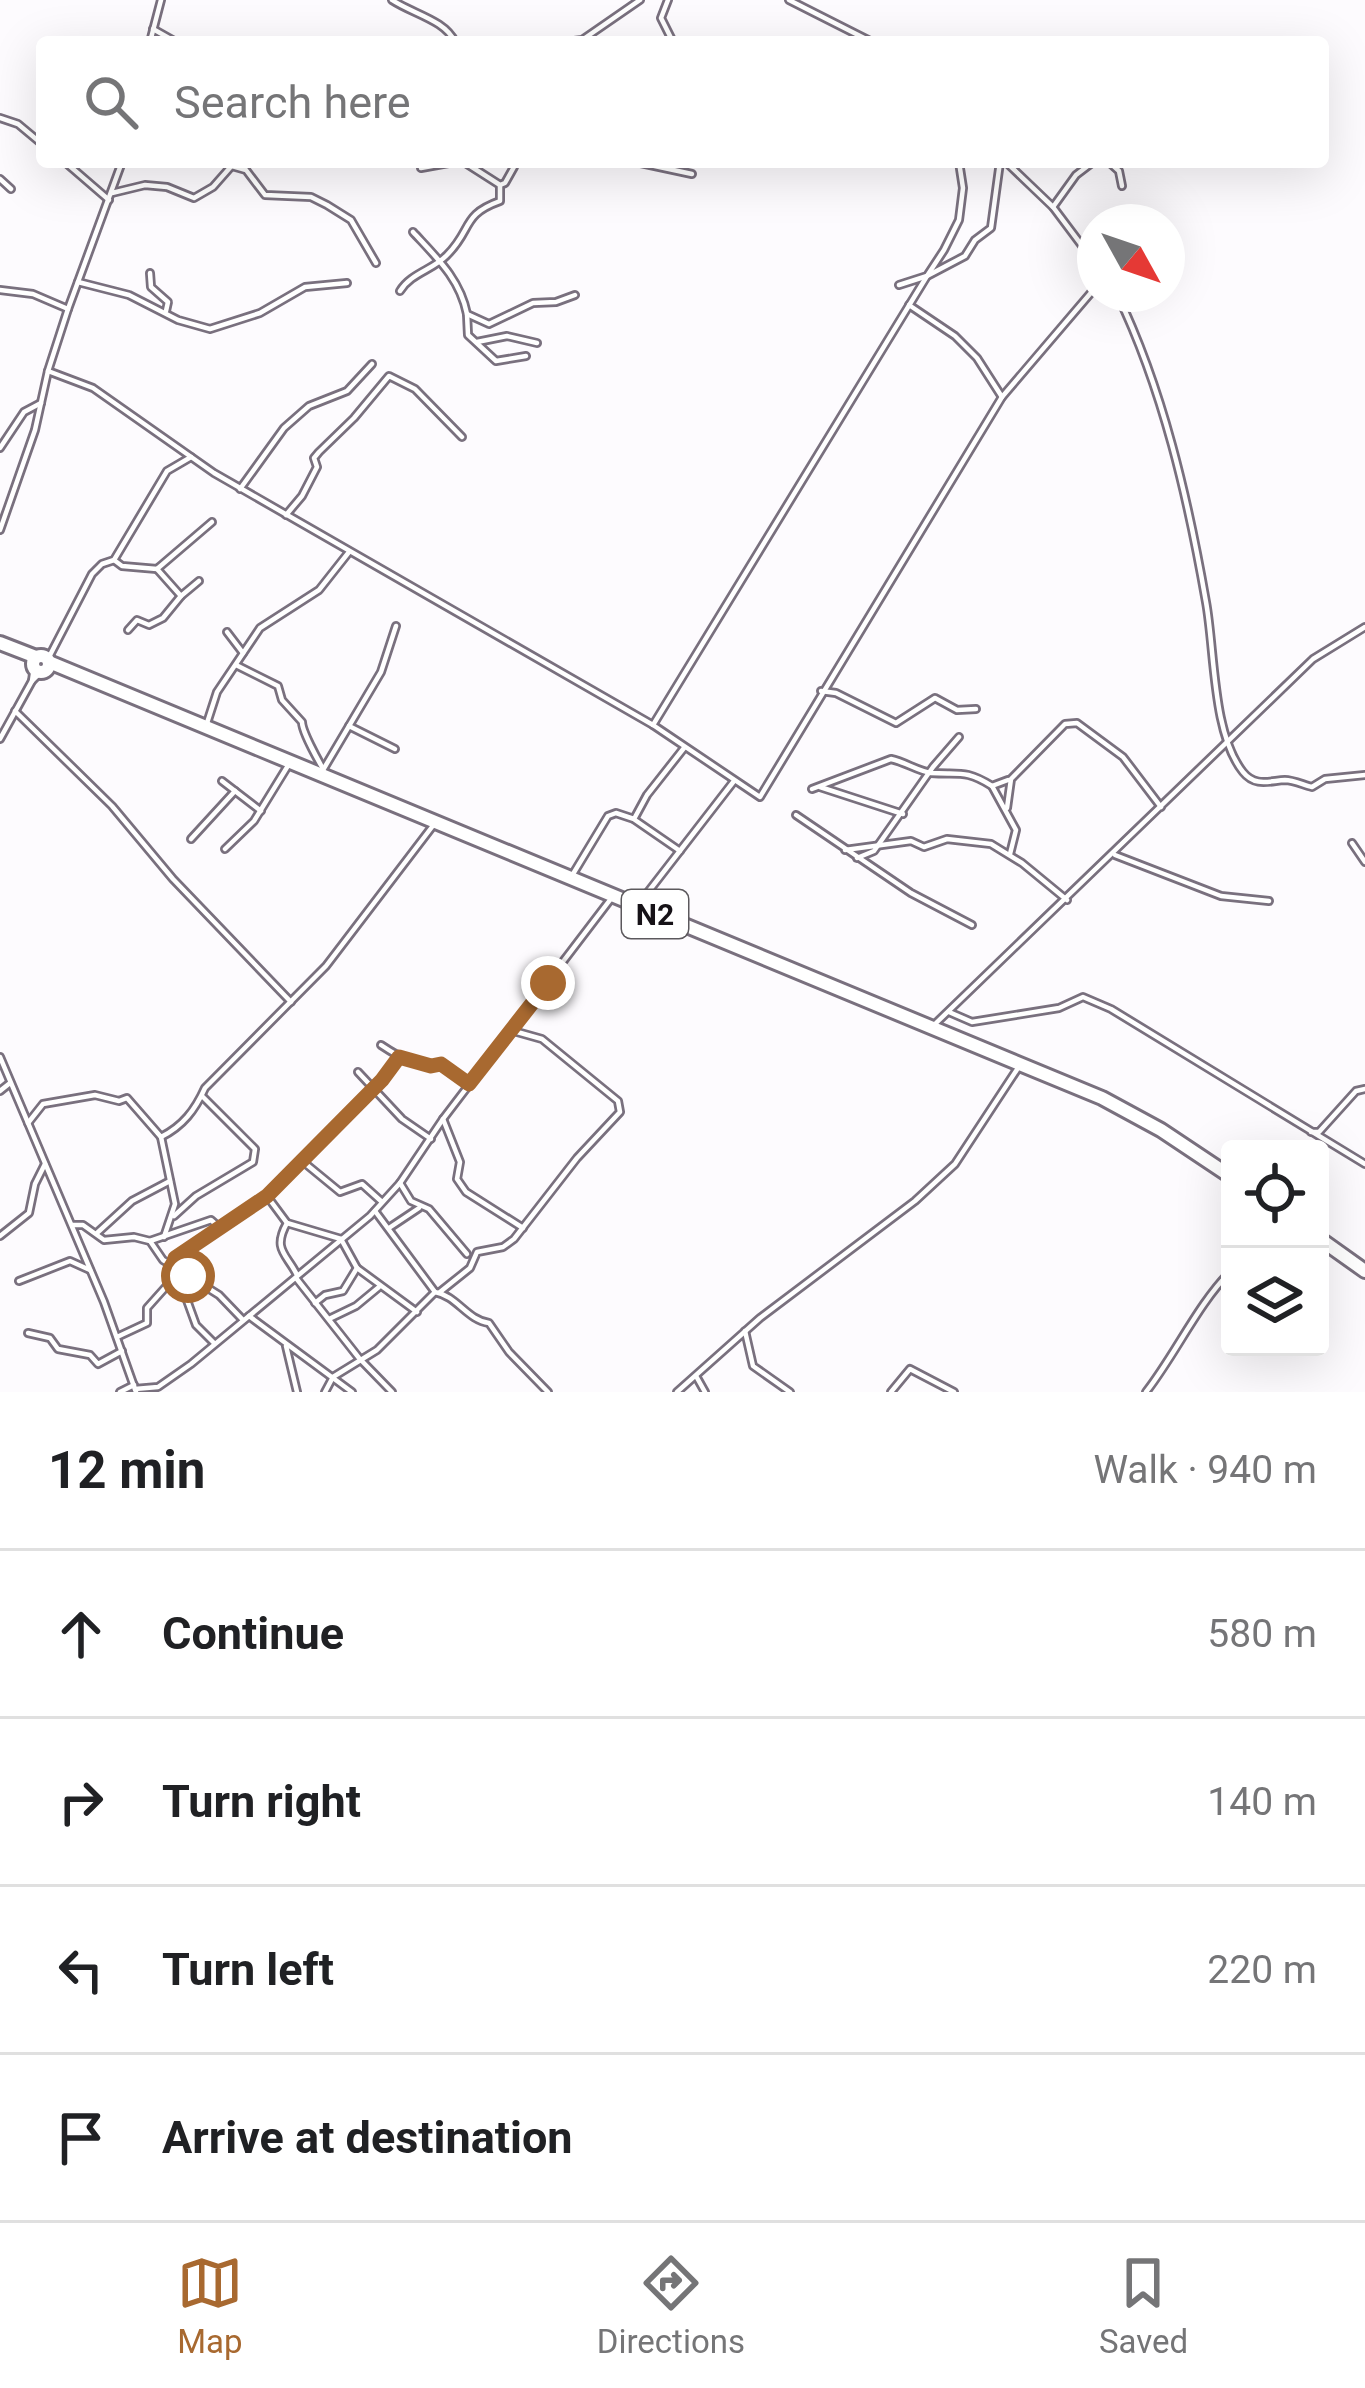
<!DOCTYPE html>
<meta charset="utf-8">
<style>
body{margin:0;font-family:Roboto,sans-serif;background:#f2f2f2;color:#202124}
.controls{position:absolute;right:36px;bottom:36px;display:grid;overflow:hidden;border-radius:12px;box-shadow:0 12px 48px #0002}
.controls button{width:108px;height:108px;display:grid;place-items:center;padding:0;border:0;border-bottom:3px solid #e0e0e0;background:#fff;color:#202124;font:60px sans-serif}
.compass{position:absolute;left:1077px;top:204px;width:108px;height:108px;border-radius:50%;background:#fff;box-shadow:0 12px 48px #0002;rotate:130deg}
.stop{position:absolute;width:36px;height:36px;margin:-27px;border:9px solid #a86930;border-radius:50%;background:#fff}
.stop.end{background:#a86930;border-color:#fff;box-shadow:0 3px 12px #0008}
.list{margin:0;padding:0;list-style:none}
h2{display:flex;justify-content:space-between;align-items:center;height:156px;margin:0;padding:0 48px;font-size:51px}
h2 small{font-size:39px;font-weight:400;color:#757577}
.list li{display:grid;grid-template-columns:78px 1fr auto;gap:36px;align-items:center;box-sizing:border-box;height:168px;padding:0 48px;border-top:3px solid #e0e0e0}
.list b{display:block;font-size:45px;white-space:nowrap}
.list em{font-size:39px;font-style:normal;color:#757577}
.icon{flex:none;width:66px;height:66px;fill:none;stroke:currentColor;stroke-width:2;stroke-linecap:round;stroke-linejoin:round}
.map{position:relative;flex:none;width:1365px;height:1392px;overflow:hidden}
.search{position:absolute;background:#fff;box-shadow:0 12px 48px #0002;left:36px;right:36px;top:36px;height:132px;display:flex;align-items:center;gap:30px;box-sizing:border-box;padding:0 42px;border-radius:12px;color:#757577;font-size:45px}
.sheet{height:828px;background:#fff}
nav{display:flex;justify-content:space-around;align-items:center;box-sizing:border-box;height:168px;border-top:3px solid #e0e0e0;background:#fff;font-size:33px;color:#757577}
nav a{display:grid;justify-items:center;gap:6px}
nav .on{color:#a86930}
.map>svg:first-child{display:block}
</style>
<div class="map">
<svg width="1365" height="1392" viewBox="0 0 1365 1392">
<rect width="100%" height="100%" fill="#fdfbfe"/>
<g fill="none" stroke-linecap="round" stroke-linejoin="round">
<!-- minor casing -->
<g stroke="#79707e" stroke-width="10">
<g id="minor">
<path d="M392,0C413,14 445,20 455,42"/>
<polyline points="668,0 661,18 673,42"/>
<polyline points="789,0 872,42"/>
<polyline points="153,29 176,42"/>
<polyline points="150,42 161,0"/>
<polyline points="566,42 582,40 640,0"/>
<polyline points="0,118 18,124 42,144"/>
<polyline points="65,162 109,200"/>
<polyline points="464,162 500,185 505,183 514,167"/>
<polyline points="636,162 692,174"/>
<polyline points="1006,162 1053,207 1095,263"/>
<polyline points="1109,162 1119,171 1122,186"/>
<polyline points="232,166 246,170 265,195 311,197 327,205 351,220 376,263"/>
<polyline points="421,168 454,162"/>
<polyline points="0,179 11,189"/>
<polyline points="112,193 145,185 167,187 194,198 213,187 235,162"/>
<polyline points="1053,207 1076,175 1093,162"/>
<path d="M413,232C437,258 460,279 467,314L489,324L533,303L556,302L575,295"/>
<polyline points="150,273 151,287 168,302 166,311"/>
<polyline points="78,282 129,295 178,320 210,329 260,313 305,287 347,283"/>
<polyline points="899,285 927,276 944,250 959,220 963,188 959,162"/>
<polyline points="0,290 33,294 68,309"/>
<path d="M400,291C411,273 433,270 447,255C473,229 461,215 500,201V185"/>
<path d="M1117,294C1163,389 1188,499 1206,602C1215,651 1212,733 1243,772C1255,787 1269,781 1285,780C1293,780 1304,785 1312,787L1325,779L1365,775"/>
<polyline points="909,305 955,336 977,358 1002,397"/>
<polyline points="467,314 468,335 496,361 526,356"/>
<polyline points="477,342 507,336 537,343"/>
<polyline points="48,371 93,388 214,473 653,725 760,797 1002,397 1095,288"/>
<polyline points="0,448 24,412 41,403"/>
<polyline points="240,489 284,428 309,406 347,391 372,364"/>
<polyline points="286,515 302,496 317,467 314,458 319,452 354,418 389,376 415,389 462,437"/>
<polyline points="0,530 35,430 48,371 68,309 122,162"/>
<polyline points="114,560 122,566 157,569 212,522"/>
<polyline points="157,569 181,596 199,581"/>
<polyline points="128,630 137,620 149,625 163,618 181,596"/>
<polyline points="227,632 243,653"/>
<polyline points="49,657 92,574 102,564 114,560 167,471 191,457"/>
<path d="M236,665L278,686L282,700L302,722C302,731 318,760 322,767"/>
<polyline points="32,681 34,667"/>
<polyline points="821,691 836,693 896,723 935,698 957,710 976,709"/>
<polyline points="15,711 112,806 173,879 291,1002"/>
<polyline points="207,723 217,692 260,628 319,590 349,552"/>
<polyline points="653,725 927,276 965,256 975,240 991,228 1000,162"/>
<polyline points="349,726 395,749"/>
<polyline points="0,739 32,681 42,671"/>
<polyline points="323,770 381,672 396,626"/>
<polyline points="222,781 261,811"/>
<polyline points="992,786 1016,830 1010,854"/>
<polyline points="820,787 903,814"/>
<path d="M812,789L891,759C905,762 918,771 931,773C959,775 965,769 992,786L1008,780"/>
<polyline points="1007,808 1011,779 1065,724 1077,723 1123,757 1161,807"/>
<polyline points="796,815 911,893 972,925"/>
<polyline points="635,820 680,851"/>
<polyline points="191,839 235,791"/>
<polyline points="1352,843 1365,862"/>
<polyline points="225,849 254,821 289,764"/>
<polyline points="845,850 911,841 924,847 947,839 991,844 1022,863 1067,900"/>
<polyline points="1115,855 1221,896 1269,901"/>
<polyline points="857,858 874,851 933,767 959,737"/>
<polyline points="573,874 608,816 616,813 634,819 647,795 684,748"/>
<polyline points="638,905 734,781"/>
<polyline points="949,1012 972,1022 1059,1008 1083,997 1111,1009 1365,1164"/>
<polyline points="934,1025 1313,659 1365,627"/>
<path d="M381,1045C399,1057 419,1069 441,1064L469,1085"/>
<polyline points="0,1057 104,1302 136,1392"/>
<polyline points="358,1072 402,1119 431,1139"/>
<polyline points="0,1091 10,1083"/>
<polyline points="443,1119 460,1162 457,1179 466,1192 523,1228"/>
<path d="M28,1123L43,1104L95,1095L119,1101L127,1098L161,1137C183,1126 195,1110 205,1088L326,966L435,823"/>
<polyline points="1311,1132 1319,1132 1356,1091 1365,1089"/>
<polyline points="161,1137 175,1204 164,1237"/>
<polyline points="301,1160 340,1192 362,1184 382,1202"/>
<polyline points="400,1183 411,1201 429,1209 467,1254"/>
<polyline points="267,1196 287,1223 341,1239"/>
<path d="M375,1211L435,1292C457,1296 467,1320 489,1323L509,1352L548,1392"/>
<polyline points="174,1216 196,1196 253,1162 255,1149 202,1096"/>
<path d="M287,1223C272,1250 287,1254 297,1275"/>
<polyline points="72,1225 83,1225 104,1240 134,1237 150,1241 163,1260 219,1295 243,1320"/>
<polyline points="389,1228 419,1208"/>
<polyline points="97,1233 132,1201 170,1181"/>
<polyline points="0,1236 29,1213 35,1184 45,1164"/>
<polyline points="341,1239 357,1268 417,1312"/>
<polyline points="150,1241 211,1220 220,1228"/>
<polyline points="296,1278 359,1358 392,1392"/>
<polyline points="172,1280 184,1292 196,1325 214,1343"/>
<polyline points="19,1281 70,1261 90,1270"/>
<polyline points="440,1292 470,1268 477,1252 503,1247 514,1239 577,1158 620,1112 618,1101 542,1039 510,1030"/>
<polyline points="315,1303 325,1295 343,1291 357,1268"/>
<polyline points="249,1316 352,1392"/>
<polyline points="329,1319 356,1306 379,1287"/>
<polyline points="745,1331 753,1366 790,1392"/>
<polyline points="28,1333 50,1338 58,1349 90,1355 98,1364 122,1351"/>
<polyline points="117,1337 147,1323 147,1308 172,1280 175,1258 267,1196 382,1080 399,1057"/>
<polyline points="286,1346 297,1392"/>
<polyline points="696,1376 705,1392"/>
<polyline points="135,1389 158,1387 191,1364 370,1216 400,1183 443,1119 613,896"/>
<polyline points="120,1392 134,1385"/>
<polyline points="325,1392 333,1377 377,1350 435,1292"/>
<polyline points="677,1392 760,1318 915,1201 955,1164 1018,1068"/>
<polyline points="891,1392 910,1369 954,1392"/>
<path d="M1146,1392C1175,1355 1198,1304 1230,1272"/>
</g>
</g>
<!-- trunk casing -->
<g stroke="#79707e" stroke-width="18">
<g id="trunk">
<polyline points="0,643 36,657"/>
<circle cx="41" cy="664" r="8"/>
<polyline points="49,662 1102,1098 1161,1130 1230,1176"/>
<polyline points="1320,1239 1365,1271"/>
</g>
</g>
<!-- minor -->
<use href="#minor" stroke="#fff" stroke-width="4.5"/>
<!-- trunk -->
<use href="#trunk" stroke="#fff" stroke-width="12"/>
</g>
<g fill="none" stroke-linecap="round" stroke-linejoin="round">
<!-- route -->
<polyline stroke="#a86930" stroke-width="15" points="188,1276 173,1267 175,1258 267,1196 382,1080 399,1057 431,1066 441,1064 469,1084 548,983"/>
</g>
<g text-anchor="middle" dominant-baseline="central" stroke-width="10" stroke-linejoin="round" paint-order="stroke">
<!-- shield labels -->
<rect fill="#fff" stroke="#5c595d" stroke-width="3" x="622" y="890" width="66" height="48" rx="9"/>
<g font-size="30" font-weight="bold" fill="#161217">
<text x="655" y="914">N2</text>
</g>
</g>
</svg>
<div class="controls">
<button><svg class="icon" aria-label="locate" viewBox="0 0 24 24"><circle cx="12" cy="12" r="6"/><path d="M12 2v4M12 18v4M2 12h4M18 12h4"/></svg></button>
<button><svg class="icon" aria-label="layers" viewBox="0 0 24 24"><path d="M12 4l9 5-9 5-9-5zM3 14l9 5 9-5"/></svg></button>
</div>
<svg class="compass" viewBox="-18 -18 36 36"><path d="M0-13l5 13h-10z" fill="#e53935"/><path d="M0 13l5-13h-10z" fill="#757577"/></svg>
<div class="stop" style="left:188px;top:1276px"></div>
<div class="stop end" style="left:548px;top:983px"></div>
<div class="search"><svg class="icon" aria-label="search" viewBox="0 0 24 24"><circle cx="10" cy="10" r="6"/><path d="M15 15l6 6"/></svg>Search here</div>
</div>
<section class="sheet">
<h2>12 min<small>Walk · 940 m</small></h2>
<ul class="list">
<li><svg class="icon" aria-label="ahead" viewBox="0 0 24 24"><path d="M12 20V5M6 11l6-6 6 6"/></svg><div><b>Continue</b></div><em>580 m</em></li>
<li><svg class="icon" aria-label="right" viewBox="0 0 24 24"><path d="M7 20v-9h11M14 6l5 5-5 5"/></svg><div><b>Turn right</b></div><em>140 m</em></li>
<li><svg class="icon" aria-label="left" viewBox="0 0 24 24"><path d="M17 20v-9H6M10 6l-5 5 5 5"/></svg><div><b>Turn left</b></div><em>220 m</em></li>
<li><svg class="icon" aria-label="arrive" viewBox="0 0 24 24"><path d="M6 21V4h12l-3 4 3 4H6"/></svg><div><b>Arrive at destination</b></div></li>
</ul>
</section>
<nav>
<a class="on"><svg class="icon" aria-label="map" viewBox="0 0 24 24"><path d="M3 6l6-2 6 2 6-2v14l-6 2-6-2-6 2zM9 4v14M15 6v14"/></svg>Map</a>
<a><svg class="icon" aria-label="directions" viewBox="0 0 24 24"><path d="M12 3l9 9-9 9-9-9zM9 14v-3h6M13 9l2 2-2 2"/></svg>Directions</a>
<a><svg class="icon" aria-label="saved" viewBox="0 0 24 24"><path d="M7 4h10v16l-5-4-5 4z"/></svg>Saved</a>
</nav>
